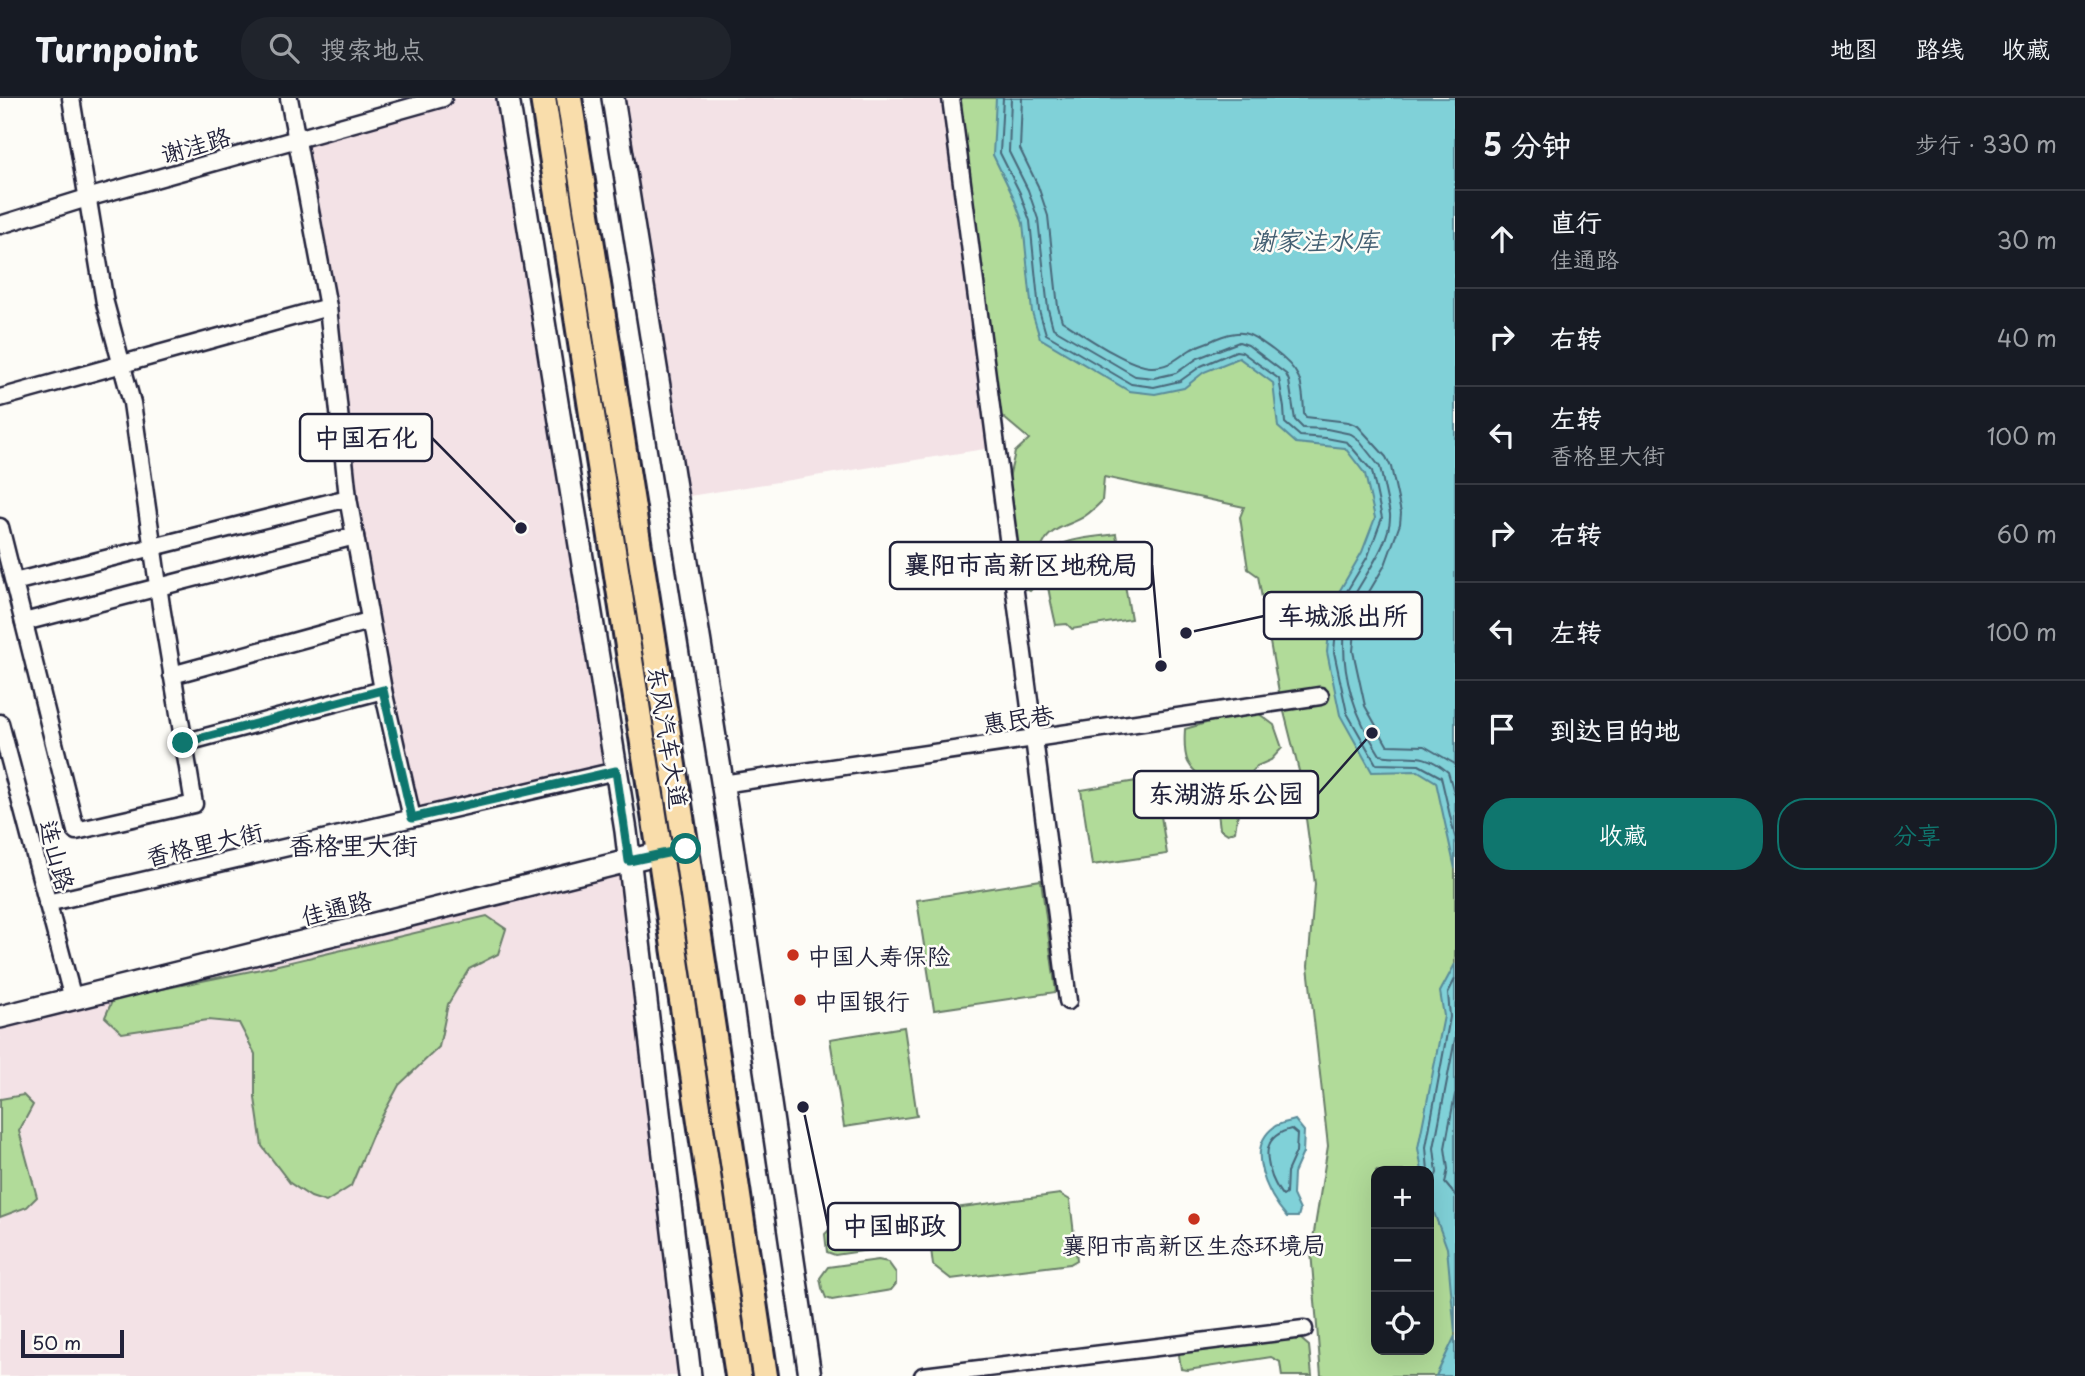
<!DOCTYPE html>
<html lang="zh">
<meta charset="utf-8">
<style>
body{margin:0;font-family:"Playpen Sans","LXGW WenKai TC",sans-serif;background:#20242c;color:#f1f3f6}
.controls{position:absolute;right:21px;bottom:21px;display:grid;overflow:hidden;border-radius:14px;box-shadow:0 7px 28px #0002}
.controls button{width:63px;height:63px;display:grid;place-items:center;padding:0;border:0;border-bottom:2px solid #363941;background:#171b24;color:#f1f3f6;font:35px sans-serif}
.scale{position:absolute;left:21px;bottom:18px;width:103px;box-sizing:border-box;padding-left:7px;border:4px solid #22223b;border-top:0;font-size:19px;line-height:24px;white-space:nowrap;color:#22223b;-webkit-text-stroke:5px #fdfcf7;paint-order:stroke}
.stop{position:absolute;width:21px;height:21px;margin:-16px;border:5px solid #0f766e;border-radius:50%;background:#fff}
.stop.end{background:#0f766e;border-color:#fff;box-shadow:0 2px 7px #0008}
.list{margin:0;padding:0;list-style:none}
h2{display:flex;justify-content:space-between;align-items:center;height:91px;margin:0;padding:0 28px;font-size:30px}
h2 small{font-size:23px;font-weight:400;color:#9ea1a6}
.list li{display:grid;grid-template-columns:46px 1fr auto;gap:21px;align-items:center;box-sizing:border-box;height:98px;padding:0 28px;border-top:2px solid #363941}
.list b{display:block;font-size:26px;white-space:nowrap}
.list p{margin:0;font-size:23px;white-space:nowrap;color:#9ea1a6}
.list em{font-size:23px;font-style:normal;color:#9ea1a6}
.actions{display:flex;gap:14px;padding:21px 28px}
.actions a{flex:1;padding:16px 0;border:2px solid #0f766e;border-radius:28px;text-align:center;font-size:24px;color:#0f766e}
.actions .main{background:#0f766e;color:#fff}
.icon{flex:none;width:38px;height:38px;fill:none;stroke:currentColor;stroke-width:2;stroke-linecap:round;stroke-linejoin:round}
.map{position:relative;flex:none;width:1455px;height:1278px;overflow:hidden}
header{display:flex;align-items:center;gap:42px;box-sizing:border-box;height:98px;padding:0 35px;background:#171b24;border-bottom:2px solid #363941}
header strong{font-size:33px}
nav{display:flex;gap:38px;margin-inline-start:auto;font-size:24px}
.search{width:490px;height:63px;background:#20242c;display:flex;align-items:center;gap:18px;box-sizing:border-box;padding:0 24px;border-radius:28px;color:#9ea1a6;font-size:26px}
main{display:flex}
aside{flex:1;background:#171b24}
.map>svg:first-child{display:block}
</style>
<header>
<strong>Turnpoint</strong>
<div class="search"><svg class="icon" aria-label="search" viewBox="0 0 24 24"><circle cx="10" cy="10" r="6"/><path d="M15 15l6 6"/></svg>搜索地点</div>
<nav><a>地图</a><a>路线</a><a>收藏</a></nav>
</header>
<main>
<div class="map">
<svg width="1455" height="1278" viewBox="0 0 1455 1278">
<rect width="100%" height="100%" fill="#fdfcf7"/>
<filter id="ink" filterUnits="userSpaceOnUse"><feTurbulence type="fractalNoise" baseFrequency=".0143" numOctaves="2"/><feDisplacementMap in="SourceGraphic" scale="14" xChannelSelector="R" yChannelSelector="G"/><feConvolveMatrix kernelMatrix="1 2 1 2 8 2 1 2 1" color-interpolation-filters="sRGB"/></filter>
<g filter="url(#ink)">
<!-- built -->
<g fill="#f3e2e6">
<polygon points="443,0 508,0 616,673 412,720 383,592 296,41"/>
<polygon points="613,0 951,0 997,349 677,400"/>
<polygon points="629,763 690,1278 0,1278 0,919"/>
</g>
<!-- green -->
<g fill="#b1db99" stroke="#6a7e6a" stroke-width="2" fill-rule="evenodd">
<path d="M951,0H1455V1278H1321L1311,1153L1328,1048L1308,868L1315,786L1300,677L1279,594L1258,478L1248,471L1240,419L1244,409L1104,379L1102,403C1097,408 1091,414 1085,418C1074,426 1055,428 1046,441C1034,459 1045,478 1030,493L1023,489L1019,480L1009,380L1015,354L1029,341L991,309ZM1376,1073H1429V1252H1376Z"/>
<path d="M1116,436L1131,521L1072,531L1067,526L1056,527C1053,513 1041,467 1048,456C1058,440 1099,439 1116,436Z"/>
<path d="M1258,615L1274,627L1282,650L1271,662L1257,668L1243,685L1235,733L1228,736L1220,731L1217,706L1212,686C1186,670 1183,662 1185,631L1220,621Z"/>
<polygon points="1155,680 1167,756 1092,767 1081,692"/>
<polygon points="1041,782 1056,894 934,912 917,802"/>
<polygon points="487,818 506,831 498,856 469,871 448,906 439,949 399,987 374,1033 351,1088 326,1104 311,1099 290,1085 262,1048 255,1000 255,956 239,925 208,922 122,935 105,919 113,901 261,871"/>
<polygon points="904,929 917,1018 844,1029 830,941"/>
<polygon points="23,997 33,1007 19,1033 37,1099 27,1109 0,1119 0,1001"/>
<polygon points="1060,1096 1070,1102 1077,1162 1070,1166 951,1181 933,1167 930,1143 835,1157 827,1154 825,1136 835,1126"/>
<polygon points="878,1162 888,1164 896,1175 896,1186 891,1192 832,1202 826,1200 822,1190 820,1180 828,1169"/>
<polygon points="1295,1236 1309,1248 1312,1278 1282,1278 1280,1264 1271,1259 1188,1272 1181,1271 1179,1257 1182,1252"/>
</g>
<!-- water -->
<g fill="#80d1d8" stroke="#5a8b99" stroke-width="2">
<polygon points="996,0 1455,0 1455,771 1436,684 1418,673 1372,674 1340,617 1327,554 1332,506 1362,454 1375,420 1365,376 1345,350 1296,345 1278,329 1273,285 1239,260 1204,274 1184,290 1155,296 1129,293 1040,240 1032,214 1023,125 1013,98 993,57"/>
<polygon points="1455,866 1455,1235 1447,1150 1429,1101 1429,1073 1422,1073 1418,1050 1444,918 1440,894"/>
<path d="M1295,1022L1304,1033L1303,1055L1294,1075L1293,1097L1300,1112L1298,1119H1287C1268,1097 1244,1051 1274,1029C1279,1025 1289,1024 1295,1022Z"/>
<polygon points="1455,1238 1455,1278 1436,1278"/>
</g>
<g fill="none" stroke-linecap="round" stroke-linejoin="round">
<!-- shore -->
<g stroke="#48687a" stroke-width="2">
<polyline points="1003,0 1000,55 1020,95 1030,123 1039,212 1046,236 1131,286 1154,289 1180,283 1201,268 1236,253 1242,254 1279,281 1284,310 1285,325 1300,338 1326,340 1347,344 1372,373 1382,420 1368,458 1338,508 1334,554 1347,615 1376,666 1419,667 1441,679 1455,739"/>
<path d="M1011,0L1009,54L1028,92L1038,121L1048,211L1053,230L1135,278L1154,280L1176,275L1198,260L1239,244L1248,247L1286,276L1289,283L1295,322L1303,330L1327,331L1351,336L1357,340L1380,369L1390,416C1392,445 1360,483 1348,509C1345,515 1346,523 1345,530C1340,577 1355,618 1380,657C1410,662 1421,651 1448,674L1455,698"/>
<path d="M1022,0L1020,51L1038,88L1048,118L1058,209L1062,223C1082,236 1131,270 1152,269C1170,269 1177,260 1190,252C1198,247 1207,245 1215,241C1244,229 1249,235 1273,252C1300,272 1303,282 1304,316L1306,319L1348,324L1358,328L1386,359L1391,369L1401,415L1400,426L1385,467L1357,514L1353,553L1365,608L1387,647L1424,648L1455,666"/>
<polyline points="1455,996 1445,1050 1448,1071 1445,1085 1455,1097"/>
<path d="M1291,1031L1297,1036L1296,1054L1287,1074L1286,1096L1283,1098C1278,1093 1275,1086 1272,1079C1264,1056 1264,1038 1291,1031Z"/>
<polyline points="1428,1073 1426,1049 1450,919 1448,895 1455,881"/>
<polyline points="1429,1086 1434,1081 1437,1075 1434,1050 1455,941"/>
</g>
<!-- street casing -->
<g stroke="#22223b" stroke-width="21">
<g id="street">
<polyline points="289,0 328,209 348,400 383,592 412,720"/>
<polyline points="951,0 1068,903"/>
<polyline points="0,127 87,100 443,0"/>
<polyline points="0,300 328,209"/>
<polyline points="0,429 76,733 194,706 161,508 132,305 105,205 71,0"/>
<polyline points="14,484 348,400"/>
<polyline points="24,524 355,438"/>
<polyline points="172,577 369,523"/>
<polyline points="0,625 73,901"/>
<polyline points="183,645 383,592"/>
<polyline points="722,686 1320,598"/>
<polyline points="47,805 616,673"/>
<polyline points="923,1278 1304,1231"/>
</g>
</g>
<!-- secondary casing -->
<g stroke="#22223b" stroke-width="26">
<g id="secondary">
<polyline points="508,0 626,733 690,1278"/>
<polyline points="613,0 732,746 810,1278"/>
<polyline points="0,919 660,755 686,751"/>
</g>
</g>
<!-- primary casing -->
<g stroke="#22223b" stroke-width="30">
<g id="primary">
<polyline points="543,0 660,755 738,1278"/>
<polyline points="569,0 686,751 765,1278"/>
</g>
</g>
<!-- street -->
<use href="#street" stroke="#fdfcf7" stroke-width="16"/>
<!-- secondary -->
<use href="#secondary" stroke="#fdfcf7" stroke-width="21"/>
<!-- primary -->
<use href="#primary" stroke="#f9ddab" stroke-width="24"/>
</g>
</g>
<g fill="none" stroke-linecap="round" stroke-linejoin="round" filter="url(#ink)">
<!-- route -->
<polyline stroke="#0f766e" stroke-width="9" points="183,645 383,592 412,720 616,673 629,763 686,751"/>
</g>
<!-- markers -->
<g fill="#c8321e" stroke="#fdfcf7" stroke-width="2.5">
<circle cx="793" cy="857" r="7"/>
<circle cx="800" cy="902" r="7"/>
<circle cx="1194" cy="1121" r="7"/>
</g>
<g text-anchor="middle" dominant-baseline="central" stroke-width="5" stroke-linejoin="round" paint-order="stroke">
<!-- street labels -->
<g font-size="24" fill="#22223b" stroke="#fdfcf7">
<text transform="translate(195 46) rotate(-16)">谢洼路</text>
<text transform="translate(1018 620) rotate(-8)">惠民巷</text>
<text transform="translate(669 639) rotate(81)">东风汽车大道</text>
<text transform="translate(204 745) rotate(-13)">香格里大街</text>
<text transform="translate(58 757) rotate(75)">连山路</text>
<text transform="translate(336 809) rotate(-14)">佳通路</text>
</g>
<!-- poi labels -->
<g font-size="24" fill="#22223b" stroke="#fdfcf7" text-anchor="start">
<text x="807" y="857">中国人寿保险</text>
<text x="814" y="902">中国银行</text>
<text x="1194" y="1146" text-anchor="middle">襄阳市高新区生态环境局</text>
</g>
<!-- water labels -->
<g font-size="26" font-style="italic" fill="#435f72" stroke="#fdfcf7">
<text x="1314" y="141">谢家洼水库</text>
</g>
<!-- neighbourhood labels -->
<g font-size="26" fill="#22223b" stroke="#fdfcf7">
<text x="353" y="746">香格里大街</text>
</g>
</g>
<!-- callouts -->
<path fill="none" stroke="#22223b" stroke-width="2.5" d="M521 430L432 340M1161 568L1152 467M1186 535L1264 518M1372 635L1318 696M803 1009L828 1128"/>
<g fill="#22223b" stroke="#fdfcf7" stroke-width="2.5">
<circle cx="521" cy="430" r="7"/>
<circle cx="1161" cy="568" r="7"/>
<circle cx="1186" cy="535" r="7"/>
<circle cx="1372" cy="635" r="7"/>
<circle cx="803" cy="1009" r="7"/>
</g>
<g fill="#fdfcf7" stroke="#22223b" stroke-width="2.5">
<rect x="300" y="316" width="132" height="47" rx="7"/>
<rect x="890" y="444" width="262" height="47" rx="7"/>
<rect x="1264" y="494" width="158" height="47" rx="7"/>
<rect x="1134" y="673" width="184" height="47" rx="7"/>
<rect x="828" y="1105" width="132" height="47" rx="7"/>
</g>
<g font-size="26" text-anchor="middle" font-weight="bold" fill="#22223b">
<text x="366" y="349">中国石化</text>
<text x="1021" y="476">襄阳市高新区地税局</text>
<text x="1343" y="527">车城派出所</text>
<text x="1226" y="705">东湖游乐公园</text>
<text x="894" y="1137">中国邮政</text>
</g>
</svg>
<div class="controls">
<button>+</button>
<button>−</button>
<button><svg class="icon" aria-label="locate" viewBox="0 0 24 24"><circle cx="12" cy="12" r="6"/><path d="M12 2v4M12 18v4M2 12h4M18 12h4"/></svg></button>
</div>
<div class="scale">50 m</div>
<div class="stop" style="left:686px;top:751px"></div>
<div class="stop end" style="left:183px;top:645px"></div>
</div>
<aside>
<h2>5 分钟<small>步行 · 330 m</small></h2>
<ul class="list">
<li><svg class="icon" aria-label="ahead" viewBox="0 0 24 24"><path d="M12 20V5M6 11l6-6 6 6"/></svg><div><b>直行</b><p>佳通路</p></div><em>30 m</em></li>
<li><svg class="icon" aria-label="right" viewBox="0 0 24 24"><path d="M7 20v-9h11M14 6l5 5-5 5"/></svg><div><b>右转</b></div><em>40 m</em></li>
<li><svg class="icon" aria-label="left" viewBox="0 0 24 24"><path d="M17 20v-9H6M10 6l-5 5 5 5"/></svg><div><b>左转</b><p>香格里大街</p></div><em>100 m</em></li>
<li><svg class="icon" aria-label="right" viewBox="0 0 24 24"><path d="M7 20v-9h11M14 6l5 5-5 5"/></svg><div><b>右转</b></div><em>60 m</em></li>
<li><svg class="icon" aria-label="left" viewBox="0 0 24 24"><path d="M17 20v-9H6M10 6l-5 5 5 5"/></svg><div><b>左转</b></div><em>100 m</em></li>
<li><svg class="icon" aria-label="arrive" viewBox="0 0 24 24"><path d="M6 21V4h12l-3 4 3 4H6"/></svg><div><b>到达目的地</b></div></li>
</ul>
<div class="actions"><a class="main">收藏</a><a>分享</a></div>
</aside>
</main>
